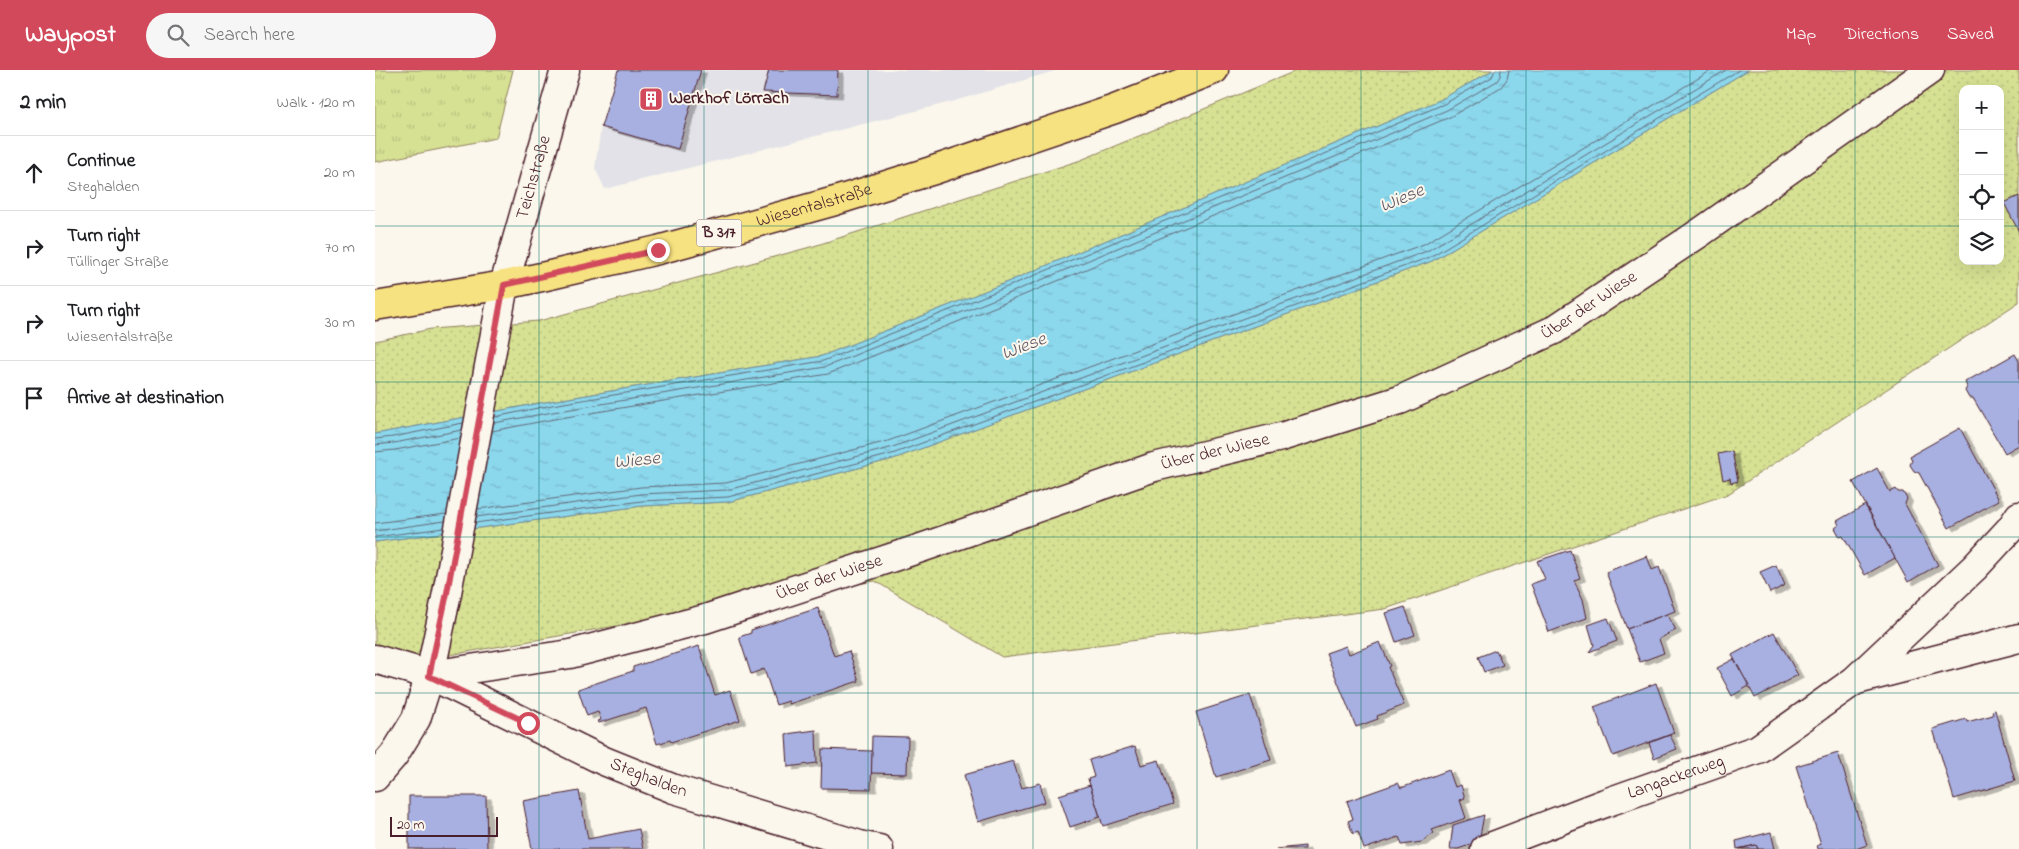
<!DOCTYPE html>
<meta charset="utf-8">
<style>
body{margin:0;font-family:"Indie Flower",sans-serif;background:#f6f6f6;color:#202124}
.controls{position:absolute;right:15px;top:15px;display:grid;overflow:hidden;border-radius:10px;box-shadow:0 5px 20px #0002}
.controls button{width:45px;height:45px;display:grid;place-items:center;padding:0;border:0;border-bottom:1px solid #e0e0e0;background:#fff;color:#202124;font:25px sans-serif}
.scale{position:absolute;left:15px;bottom:12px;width:108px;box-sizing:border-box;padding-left:5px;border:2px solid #4a1f2b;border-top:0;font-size:14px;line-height:18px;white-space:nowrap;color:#4a1f2b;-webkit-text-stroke:4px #fbf7ec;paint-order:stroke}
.stop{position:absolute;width:15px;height:15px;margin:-11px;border:4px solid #d1495b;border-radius:50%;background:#fff}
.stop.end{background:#d1495b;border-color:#fff;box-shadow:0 1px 5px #0008}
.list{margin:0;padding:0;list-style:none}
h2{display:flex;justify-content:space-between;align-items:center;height:65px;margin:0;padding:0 20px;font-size:21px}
h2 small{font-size:16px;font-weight:400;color:#757577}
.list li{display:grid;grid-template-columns:32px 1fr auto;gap:15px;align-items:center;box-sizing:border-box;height:75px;padding:0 20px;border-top:1px solid #e0e0e0}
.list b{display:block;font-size:19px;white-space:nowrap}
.list p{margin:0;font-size:16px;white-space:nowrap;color:#757577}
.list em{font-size:16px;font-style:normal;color:#757577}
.icon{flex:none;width:28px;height:28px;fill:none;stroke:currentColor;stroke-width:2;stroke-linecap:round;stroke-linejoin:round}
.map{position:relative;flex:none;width:1644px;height:779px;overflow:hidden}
header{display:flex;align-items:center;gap:30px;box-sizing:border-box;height:70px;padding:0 25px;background:#d1495b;color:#fff}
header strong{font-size:24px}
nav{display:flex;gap:28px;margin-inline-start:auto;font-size:18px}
.search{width:350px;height:45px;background:#f6f6f6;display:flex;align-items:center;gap:12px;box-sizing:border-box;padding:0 18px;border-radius:28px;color:#757577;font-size:19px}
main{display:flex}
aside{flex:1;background:#fff}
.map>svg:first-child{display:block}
</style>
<header>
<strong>Waypost</strong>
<div class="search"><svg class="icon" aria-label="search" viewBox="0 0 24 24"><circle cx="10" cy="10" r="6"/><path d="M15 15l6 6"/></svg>Search here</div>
<nav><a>Map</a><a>Directions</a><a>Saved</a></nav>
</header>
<main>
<aside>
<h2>2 min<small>Walk · 120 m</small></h2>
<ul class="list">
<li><svg class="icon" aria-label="ahead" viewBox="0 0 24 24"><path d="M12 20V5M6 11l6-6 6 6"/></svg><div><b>Continue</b><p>Steghalden</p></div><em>20 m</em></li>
<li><svg class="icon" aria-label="right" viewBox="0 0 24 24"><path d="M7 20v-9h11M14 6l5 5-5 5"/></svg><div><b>Turn right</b><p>Tüllinger Straße</p></div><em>70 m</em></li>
<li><svg class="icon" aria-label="right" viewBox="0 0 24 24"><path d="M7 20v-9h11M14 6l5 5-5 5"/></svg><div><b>Turn right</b><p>Wiesentalstraße</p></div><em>30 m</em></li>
<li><svg class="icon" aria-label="arrive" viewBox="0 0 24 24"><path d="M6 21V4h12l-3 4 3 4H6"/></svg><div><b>Arrive at destination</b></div></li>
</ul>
</aside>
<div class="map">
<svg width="1644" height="779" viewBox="0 0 1644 779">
<defs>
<pattern id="grass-dots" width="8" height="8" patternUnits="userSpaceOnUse" patternTransform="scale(1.25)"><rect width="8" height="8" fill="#d6e193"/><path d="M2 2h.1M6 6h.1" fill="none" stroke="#b9c17f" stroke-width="1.8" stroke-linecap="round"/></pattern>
<pattern id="park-tufts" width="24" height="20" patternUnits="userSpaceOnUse" patternTransform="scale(1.25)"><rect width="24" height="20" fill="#d6e193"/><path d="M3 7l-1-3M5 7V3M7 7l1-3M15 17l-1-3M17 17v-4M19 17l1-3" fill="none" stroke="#b9c17f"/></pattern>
<pattern id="water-ripples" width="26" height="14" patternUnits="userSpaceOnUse" patternTransform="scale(1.25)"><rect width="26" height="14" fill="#8bd7ec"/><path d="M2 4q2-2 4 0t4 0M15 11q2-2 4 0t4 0" fill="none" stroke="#79b8cb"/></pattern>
<filter id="shadow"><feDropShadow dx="5.5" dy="3" stdDeviation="0" flood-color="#0004"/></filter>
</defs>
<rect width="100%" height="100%" fill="#fbf7ec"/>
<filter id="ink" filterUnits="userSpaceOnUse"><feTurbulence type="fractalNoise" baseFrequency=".02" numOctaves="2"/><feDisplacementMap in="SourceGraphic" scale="10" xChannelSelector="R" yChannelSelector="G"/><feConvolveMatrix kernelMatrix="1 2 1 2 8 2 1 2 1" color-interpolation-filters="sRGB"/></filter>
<g filter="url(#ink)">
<!-- built -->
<polygon fill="#e2e2e8" points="243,0 683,0 576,32 230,119 220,98 226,57"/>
<!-- grass -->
<g fill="url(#grass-dots)" stroke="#90805f" fill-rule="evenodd">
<polygon points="923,0 1118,0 1067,29 630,213 447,286 176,331 0,364 0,271 56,259 164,251 439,176 706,90"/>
<path d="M1373,0H1644V232L1353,424L1010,539L627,587L500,511L0,598V472L267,436L353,432L518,389L1057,191ZM1588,19H1625V191H1588Z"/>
</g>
<!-- park -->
<polygon fill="url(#park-tufts)" stroke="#90805f" points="0,0 138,0 121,68 0,92"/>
<!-- water -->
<polygon fill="url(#water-ripples)" stroke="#718d9f" points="1118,0 1373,0 1057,191 518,389 353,432 267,436 0,472 0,364 176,331 447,286 630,213 1067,29"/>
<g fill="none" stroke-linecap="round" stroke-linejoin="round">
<!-- shore -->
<g stroke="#646978" stroke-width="1">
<polyline points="120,347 177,335 448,291 632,217 1069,34 1117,7 1120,0"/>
<polyline points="119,353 178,342 450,297 635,223 1072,40 1122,11 1125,6 1126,0"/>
<polyline points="117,361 179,349 453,304 637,230 1075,47 1126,17 1132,9 1134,0"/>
<polyline points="0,369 18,367 88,353"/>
<polyline points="0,375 19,373 87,360"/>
<polyline points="0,382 20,380 86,368"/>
<polyline points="103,439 266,417 351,413 513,371 1049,174 1337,0"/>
<polyline points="101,447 266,424 352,420 515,378 1052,181 1351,0"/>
<polyline points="0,453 71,444"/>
<polyline points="100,453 267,431 353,427 517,384 1055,187 1364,0"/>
<polyline points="0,461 70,451"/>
<polyline points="0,467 69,458"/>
</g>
</g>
<!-- building -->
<g fill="#a7b0e0" stroke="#4a1f2b" filter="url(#shadow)">
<polygon points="243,0 326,0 303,79 226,57"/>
<polygon points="394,0 463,0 462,25 388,22"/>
<polygon points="1644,126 1644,162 1629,133"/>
<polygon points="1640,284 1644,291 1644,375 1630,383 1598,328 1594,328 1590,321 1592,317 1590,312"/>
<polygon points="1585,358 1624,430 1574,458 1544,403 1539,401 1535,395 1537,390 1535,386"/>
<polygon points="1357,381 1363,411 1356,413 1355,408 1348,410 1343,384"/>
<polygon points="1502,398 1515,422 1521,419 1523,422 1528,422 1532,429 1530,434 1563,495 1533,512 1478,412"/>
<polygon points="1490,435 1520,488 1490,505 1468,466 1465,467 1460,458 1464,455 1462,451"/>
<polygon points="1195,480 1205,508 1199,510 1208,529 1212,548 1174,562 1156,514 1170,509 1162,491"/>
<polygon points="1272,486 1277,500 1284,497 1300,541 1252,559 1231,502"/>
<polygon points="1401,495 1410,515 1395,523 1385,502"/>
<polygon points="1030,537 1040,565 1021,572 1011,543"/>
<polygon points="443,538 459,586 474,581 484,611 414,634 414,631 401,635 389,599 376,604 364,567 376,563 376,560"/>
<polygon points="1292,544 1301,560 1284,569 1289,583 1265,592 1252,559"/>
<polygon points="1233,548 1242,571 1214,582 1219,575 1213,555"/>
<polygon points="1399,562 1423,605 1380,628 1357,585"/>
<polygon points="1005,572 1015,596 1013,597 1029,635 1002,646 1003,649 981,657 951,583 971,576 974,584"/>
<polygon points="324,576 340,625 355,620 365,650 296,672 295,670 282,674 271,638 224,653 223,651 226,650 223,642 212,646 203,619 258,601 258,597"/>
<polygon points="1121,580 1128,595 1109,602 1103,587"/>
<polygon points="1359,589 1374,616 1357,626 1342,598"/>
<polygon points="1281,613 1299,663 1238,686 1219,637"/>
<polygon points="875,625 896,690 841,707 821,642"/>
<polygon points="1620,640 1640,711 1579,729 1558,659 1591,649 1592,652 1618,645 1617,641"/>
<polygon points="441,660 442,693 413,697 411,664"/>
<polygon points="1295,665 1302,679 1279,688 1274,673"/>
<polygon points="497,666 533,667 532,704 496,703"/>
<polygon points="760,676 766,695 784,690 798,734 728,756 713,709 719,707 714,690"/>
<polygon points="447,679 497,681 496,719 446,718"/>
<polygon points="1463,683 1492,775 1481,779 1443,779 1442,776 1446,774 1421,696"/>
<polygon points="638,691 647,718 665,713 670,732 603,752 589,705"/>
<polygon points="1074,700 1080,717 1086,715 1090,728 1085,730 1091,748 1057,760 1059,763 1047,772 1027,775 1024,767 989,779 983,762 978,764 973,751 978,749 972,731 1023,713 1026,718"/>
<polygon points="715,715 725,747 695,757 684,725"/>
<polygon points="204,721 213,769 264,759 268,779 157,779 148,731"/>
<polygon points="34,726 111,726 112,779 34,779"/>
<polygon points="1109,745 1104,772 1083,779 1075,779 1078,755"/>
<polygon points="1396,762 1400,779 1383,779 1381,775 1362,779 1361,771"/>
<polygon points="1381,775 1383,779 1364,779"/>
<polygon points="930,776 930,779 901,779"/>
</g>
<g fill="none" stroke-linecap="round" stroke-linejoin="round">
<!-- minor casing -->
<g stroke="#4a1f2b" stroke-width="31">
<g id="minor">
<path id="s1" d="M0,589L55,605L229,691L299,719L488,776L504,779"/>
<path id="s2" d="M55,605L195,584L330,549L549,477L779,397L906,367L1025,330L1179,260L1326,162L1555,0"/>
<polyline points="1482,610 1644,568"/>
<path id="s3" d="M0,707L19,685L41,649L55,605L72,523L129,215L190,0"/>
<path id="s4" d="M1110,779L1230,733L1383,679L1479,611L1600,497L1636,458L1644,446"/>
</g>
</g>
<!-- major casing -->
<g stroke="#4a1f2b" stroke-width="31">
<g id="major">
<path id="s5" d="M0,236L129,215L171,206L283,180L460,131L556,101L740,39L839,0"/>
</g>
</g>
<!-- minor -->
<use href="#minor" stroke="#fbf7ec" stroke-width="28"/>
<!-- major -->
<use href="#major" stroke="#f7e281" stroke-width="28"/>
</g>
</g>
<g fill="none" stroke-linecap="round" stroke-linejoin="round" filter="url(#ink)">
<!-- route -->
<polyline stroke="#d1495b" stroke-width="6" points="153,653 54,606 72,523 129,215 283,180"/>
</g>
<!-- grid -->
<path fill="none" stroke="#0f766e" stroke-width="1" stroke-opacity="0.55" d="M164,0V779M329,0V779M493,0V779M658,0V779M822,0V779M986,0V779M1151,0V779M1315,0V779M1480,0V779M0,156H1588M1625,156H1644M0,312H1644M0,467H1644M0,623H1644"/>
<!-- icons -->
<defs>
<g id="building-square" transform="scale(1.25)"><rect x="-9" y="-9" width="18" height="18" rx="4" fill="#d1495b" stroke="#fbf7ec"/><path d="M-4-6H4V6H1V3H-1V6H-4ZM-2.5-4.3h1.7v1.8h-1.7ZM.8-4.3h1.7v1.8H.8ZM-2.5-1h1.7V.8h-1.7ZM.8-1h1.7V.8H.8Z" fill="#fff"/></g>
</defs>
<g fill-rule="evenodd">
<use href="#building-square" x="276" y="29"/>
</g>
<g text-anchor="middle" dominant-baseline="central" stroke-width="4" stroke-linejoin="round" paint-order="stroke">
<!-- shield labels -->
<rect fill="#fbf7ec" stroke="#7f6065" stroke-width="1" x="321.5" y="149.5" width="45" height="27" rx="4"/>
<g font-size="16" font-weight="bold" fill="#4a1f2b">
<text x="344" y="163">B 317</text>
</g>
<!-- poi labels -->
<g font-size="18" font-weight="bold" fill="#4a1f2b" stroke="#fbf7ec" text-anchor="start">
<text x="294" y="29">Werkhof Lörrach</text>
</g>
<!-- street labels -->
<g font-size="18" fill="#4a1f2b" stroke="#fbf7ec">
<text stroke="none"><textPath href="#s3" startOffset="626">Teichstraße</textPath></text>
<text stroke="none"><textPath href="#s5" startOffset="451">Wiesentalstraße</textPath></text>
<text stroke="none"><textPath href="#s2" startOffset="1222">Über der Wiese</textPath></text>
<text stroke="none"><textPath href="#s2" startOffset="818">Über der Wiese</textPath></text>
<text stroke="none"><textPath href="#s2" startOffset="412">Über der Wiese</textPath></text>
<text stroke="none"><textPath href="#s1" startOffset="299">Steghalden</textPath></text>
<text stroke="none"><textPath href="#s4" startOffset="204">Langackerweg</textPath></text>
</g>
<!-- water labels -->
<g font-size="19" font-style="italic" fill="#5e5665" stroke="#fbf7ec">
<text transform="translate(1027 129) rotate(-23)">Wiese</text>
<text transform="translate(649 277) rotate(-21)">Wiese</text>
<text transform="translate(262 391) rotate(-6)">Wiese</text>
</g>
</g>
</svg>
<div class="controls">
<button>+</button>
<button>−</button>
<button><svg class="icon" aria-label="locate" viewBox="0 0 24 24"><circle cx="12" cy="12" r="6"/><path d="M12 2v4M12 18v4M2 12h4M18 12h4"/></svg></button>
<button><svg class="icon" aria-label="layers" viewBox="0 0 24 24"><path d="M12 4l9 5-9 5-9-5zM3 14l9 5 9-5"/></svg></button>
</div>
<div class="scale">20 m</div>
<div class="stop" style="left:153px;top:653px"></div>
<div class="stop end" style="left:283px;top:180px"></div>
</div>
</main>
